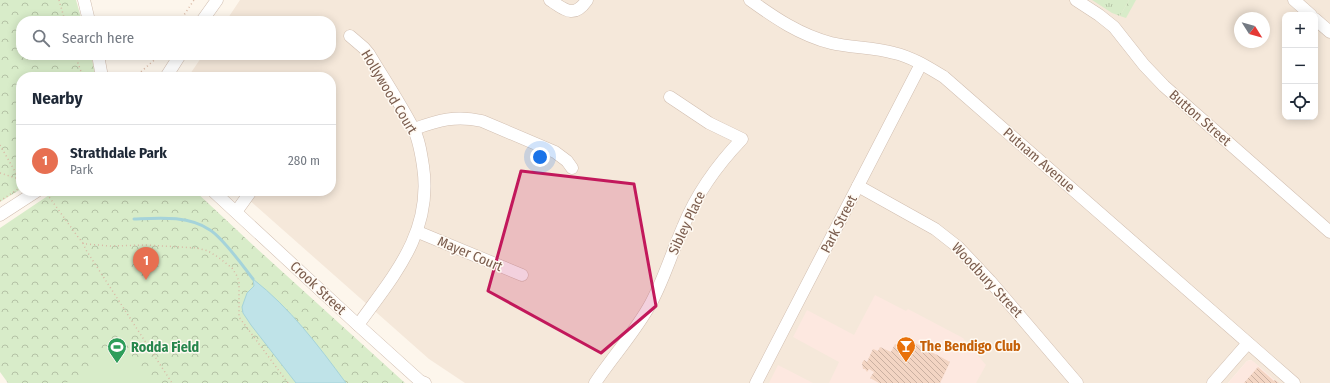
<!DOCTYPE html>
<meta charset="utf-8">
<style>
body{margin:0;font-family:"Fira Sans Condensed",sans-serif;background:#f2f2f3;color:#1f2937}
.controls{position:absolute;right:12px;top:12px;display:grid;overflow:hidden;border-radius:8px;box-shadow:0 2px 10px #0003}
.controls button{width:36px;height:36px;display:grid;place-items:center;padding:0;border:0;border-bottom:1px solid #e0e1e3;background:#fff;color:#1f2937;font:20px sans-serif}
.compass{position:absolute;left:1234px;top:12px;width:36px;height:36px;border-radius:50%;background:#fff;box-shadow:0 2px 10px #0003;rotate:127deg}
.you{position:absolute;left:540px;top:157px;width:14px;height:14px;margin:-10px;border:3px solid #fff;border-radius:50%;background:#1a73e8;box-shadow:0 0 0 6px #1a73e833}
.badge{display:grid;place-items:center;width:26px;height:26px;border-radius:50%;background:#e76f51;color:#fff;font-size:13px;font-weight:700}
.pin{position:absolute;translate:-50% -33px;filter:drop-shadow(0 1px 2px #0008)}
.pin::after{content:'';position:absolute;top:21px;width:14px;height:12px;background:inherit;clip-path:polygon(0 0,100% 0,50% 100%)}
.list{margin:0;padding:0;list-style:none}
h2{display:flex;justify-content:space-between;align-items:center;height:52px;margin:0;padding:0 16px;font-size:17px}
h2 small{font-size:13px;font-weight:400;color:#747a83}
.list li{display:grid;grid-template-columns:26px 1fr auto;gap:12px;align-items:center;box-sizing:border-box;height:72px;padding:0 16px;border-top:1px solid #e0e1e3}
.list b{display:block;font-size:15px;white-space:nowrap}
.list p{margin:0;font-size:13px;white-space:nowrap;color:#747a83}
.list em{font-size:13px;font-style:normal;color:#747a83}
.icon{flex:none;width:22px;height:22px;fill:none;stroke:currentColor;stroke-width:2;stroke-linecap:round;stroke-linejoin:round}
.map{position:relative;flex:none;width:1330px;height:383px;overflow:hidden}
.search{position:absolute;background:#fff;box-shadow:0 2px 10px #0003;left:16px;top:16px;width:320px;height:44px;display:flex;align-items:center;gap:10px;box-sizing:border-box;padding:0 14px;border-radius:16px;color:#747a83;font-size:15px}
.panel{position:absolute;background:#fff;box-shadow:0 2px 10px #0003;left:16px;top:72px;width:320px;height:124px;border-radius:16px}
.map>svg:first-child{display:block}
</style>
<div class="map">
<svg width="1330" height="383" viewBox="0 0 1330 383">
<defs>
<pattern id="grass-tufts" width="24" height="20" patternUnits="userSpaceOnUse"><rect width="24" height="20" fill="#d8ecc9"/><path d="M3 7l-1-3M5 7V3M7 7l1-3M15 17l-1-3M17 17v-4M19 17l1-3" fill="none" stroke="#b4c2a5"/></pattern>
<pattern id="park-crowns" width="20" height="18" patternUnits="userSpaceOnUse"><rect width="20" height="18" fill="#d8ecc9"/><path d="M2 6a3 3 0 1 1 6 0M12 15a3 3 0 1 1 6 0" fill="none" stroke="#b4c2a5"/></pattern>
<pattern id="building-back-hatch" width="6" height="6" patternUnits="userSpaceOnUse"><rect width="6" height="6" fill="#f3d5c3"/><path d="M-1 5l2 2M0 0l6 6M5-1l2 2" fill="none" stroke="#cab0a1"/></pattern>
</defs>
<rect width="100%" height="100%" fill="#fdf6ec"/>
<!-- residential -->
<path fill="#f5e8da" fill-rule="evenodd" d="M240,0H1330V383H1278L1251,360L1247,361L1228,383H465L429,359L239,191H331V77H188L203,55H331V21H226ZM1285,15H1315V117H1285ZM1240,18H1264V42H1240Z"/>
<!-- commercial -->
<g fill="#fde8e0">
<polygon points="875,295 906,311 908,309 963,338 986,365 976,383 829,383 839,362 793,337 807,310 854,335"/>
<polygon points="1251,360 1254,362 1278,383 1228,383 1247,361"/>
<polygon points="778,365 813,383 769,383"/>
</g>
<!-- grass -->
<polygon fill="url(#grass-tufts)" points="1092,0 1129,0 1120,16 1112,13"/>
<!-- park -->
<g fill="url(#park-crowns)">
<polygon points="0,0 76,0 82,21 21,21 21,55 91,55 96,77 21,77 21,189 0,202"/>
<polygon points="1129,0 1136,0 1126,18 1120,16"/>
<polygon points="55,191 195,191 254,246 405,383 8,383 0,372 0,228"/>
</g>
<!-- garden -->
<polygon fill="#d8ecc9" points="125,345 150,383 66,383"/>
<!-- water -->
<path fill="#bfe3e8" stroke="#a5d3da" d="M253,279C290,308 318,345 346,383H296L251,325L243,313L242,307L247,293L254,286Z"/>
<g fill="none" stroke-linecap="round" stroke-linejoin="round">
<!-- stream -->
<path stroke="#a5d3da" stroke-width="3" d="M134,219C158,218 188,215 210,230C224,239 242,265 253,279"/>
</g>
<!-- building -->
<g fill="url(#building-back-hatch)">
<polygon points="913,342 950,362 940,383 879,383 870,378 874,372 869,369 867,372 865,369 863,369 862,363 864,360 867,362 873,349 878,351 880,347 891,352 895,344 909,350"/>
<polygon points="1258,367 1274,381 1275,380 1279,383 1244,383"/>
</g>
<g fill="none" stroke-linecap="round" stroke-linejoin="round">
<!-- minor casing -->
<g stroke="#d1beb0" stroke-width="13">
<g id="minor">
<polyline points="84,0 89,21"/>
<path d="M550,0C565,10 574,19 587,0"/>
<path d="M750,0C775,18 800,35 831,43C852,48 874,47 894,53C912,57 929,68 944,77L1294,383"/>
<polyline points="1076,0 1099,15 1114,27 1144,65 1164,86 1330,232"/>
<polyline points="1294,0 1311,15"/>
<polyline points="1315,19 1330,32"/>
<polyline points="202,21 217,0"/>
<path d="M350,36L364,48L369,54C384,79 400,103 413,128C419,139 421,153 423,166C433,232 394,275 358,325"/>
<polyline points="98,55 102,77"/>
<polyline points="166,77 180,55"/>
<path d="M414,129C439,120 456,115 482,121L555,152L567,161L572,168"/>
<polyline points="858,186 935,229 958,247 990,281 1077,383"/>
<polyline points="213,191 358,325 420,381 425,383"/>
<polyline points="236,212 251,191"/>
<polyline points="0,215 37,191"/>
<polyline points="418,232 522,275"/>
<path d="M595,383C613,356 636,331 651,303C664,279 672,252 683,227C696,195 718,164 742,139L709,123L670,97"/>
<polyline points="756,383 921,64"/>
<polyline points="1213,383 1248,343"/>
</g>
</g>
<!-- path -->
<g stroke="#d9b8a5" stroke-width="1.5" stroke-dasharray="1 3" stroke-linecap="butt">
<polyline points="59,0 65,21"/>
<polyline points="180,21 194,0"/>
<polyline points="75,55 83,77"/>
<polyline points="135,77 160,55"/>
<polyline points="0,145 21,182"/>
<polyline points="0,173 19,179"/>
<polyline points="47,194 78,237 83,243 86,244 110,246 147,245 197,248 208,251 218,257 232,268 237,276 239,282 239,317 288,383"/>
<polyline points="0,201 21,187"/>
<polyline points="83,243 86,250 172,383"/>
</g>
<!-- minor -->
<use href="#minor" stroke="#fff" stroke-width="12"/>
</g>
<!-- marked area -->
<path fill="#c2185b" fill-opacity="0.2" stroke="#c2185b" stroke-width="3" stroke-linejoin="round" d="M521,171L634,184L656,306L601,353L488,291Z"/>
<!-- icons -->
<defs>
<g id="bar-pin" transform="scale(1)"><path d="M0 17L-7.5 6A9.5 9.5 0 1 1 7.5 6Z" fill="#e8710a" stroke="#fffaf3"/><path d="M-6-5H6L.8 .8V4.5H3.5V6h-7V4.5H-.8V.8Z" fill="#fff"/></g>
<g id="stadium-pin" transform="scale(1)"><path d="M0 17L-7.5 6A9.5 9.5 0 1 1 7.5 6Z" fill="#2e9e5b" stroke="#fffaf3"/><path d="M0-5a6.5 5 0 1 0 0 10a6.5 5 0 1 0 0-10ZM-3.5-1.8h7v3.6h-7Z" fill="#fff"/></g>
</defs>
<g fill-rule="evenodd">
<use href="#bar-pin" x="906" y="346"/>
<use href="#stadium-pin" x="117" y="347"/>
</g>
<g text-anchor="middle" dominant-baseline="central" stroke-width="3" stroke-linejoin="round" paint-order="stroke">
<!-- street labels -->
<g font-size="14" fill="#7a5c4d" stroke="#fffaf3">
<text transform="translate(389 92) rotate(59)">Hollywood Court</text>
<text transform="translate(1200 118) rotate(41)">Button Street</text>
<text transform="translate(1039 160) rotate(41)">Putnam Avenue</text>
<text transform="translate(687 223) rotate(-65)">Sibley Place</text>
<text transform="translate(839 224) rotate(-63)">Park Street</text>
<text transform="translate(470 254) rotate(23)">Mayer Court</text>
<text transform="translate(987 280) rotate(47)">Woodbury Street</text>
<text transform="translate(318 288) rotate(43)">Crook Street</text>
</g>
<!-- food labels -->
<g font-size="14" font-weight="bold" fill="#c56008" stroke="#fffaf3" text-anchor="start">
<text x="920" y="346">The Bendigo Club</text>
</g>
<!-- leisure labels -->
<g font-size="14" font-weight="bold" fill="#27864d" stroke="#fffaf3" text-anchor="start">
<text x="131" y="347">Rodda Field</text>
</g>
</g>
</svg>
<div class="controls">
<button>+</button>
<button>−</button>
<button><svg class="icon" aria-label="locate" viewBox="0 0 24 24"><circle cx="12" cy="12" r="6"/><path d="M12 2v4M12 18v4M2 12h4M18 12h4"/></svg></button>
</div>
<svg class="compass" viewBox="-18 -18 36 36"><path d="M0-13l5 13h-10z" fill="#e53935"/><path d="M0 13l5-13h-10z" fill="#747a83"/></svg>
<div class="you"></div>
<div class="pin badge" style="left:146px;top:280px">1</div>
<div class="search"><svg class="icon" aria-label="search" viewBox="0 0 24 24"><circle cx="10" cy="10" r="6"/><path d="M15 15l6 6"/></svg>Search here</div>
<section class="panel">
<h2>Nearby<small></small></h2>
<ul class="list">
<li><span class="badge">1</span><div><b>Strathdale Park</b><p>Park</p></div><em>280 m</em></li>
</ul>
</section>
</div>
